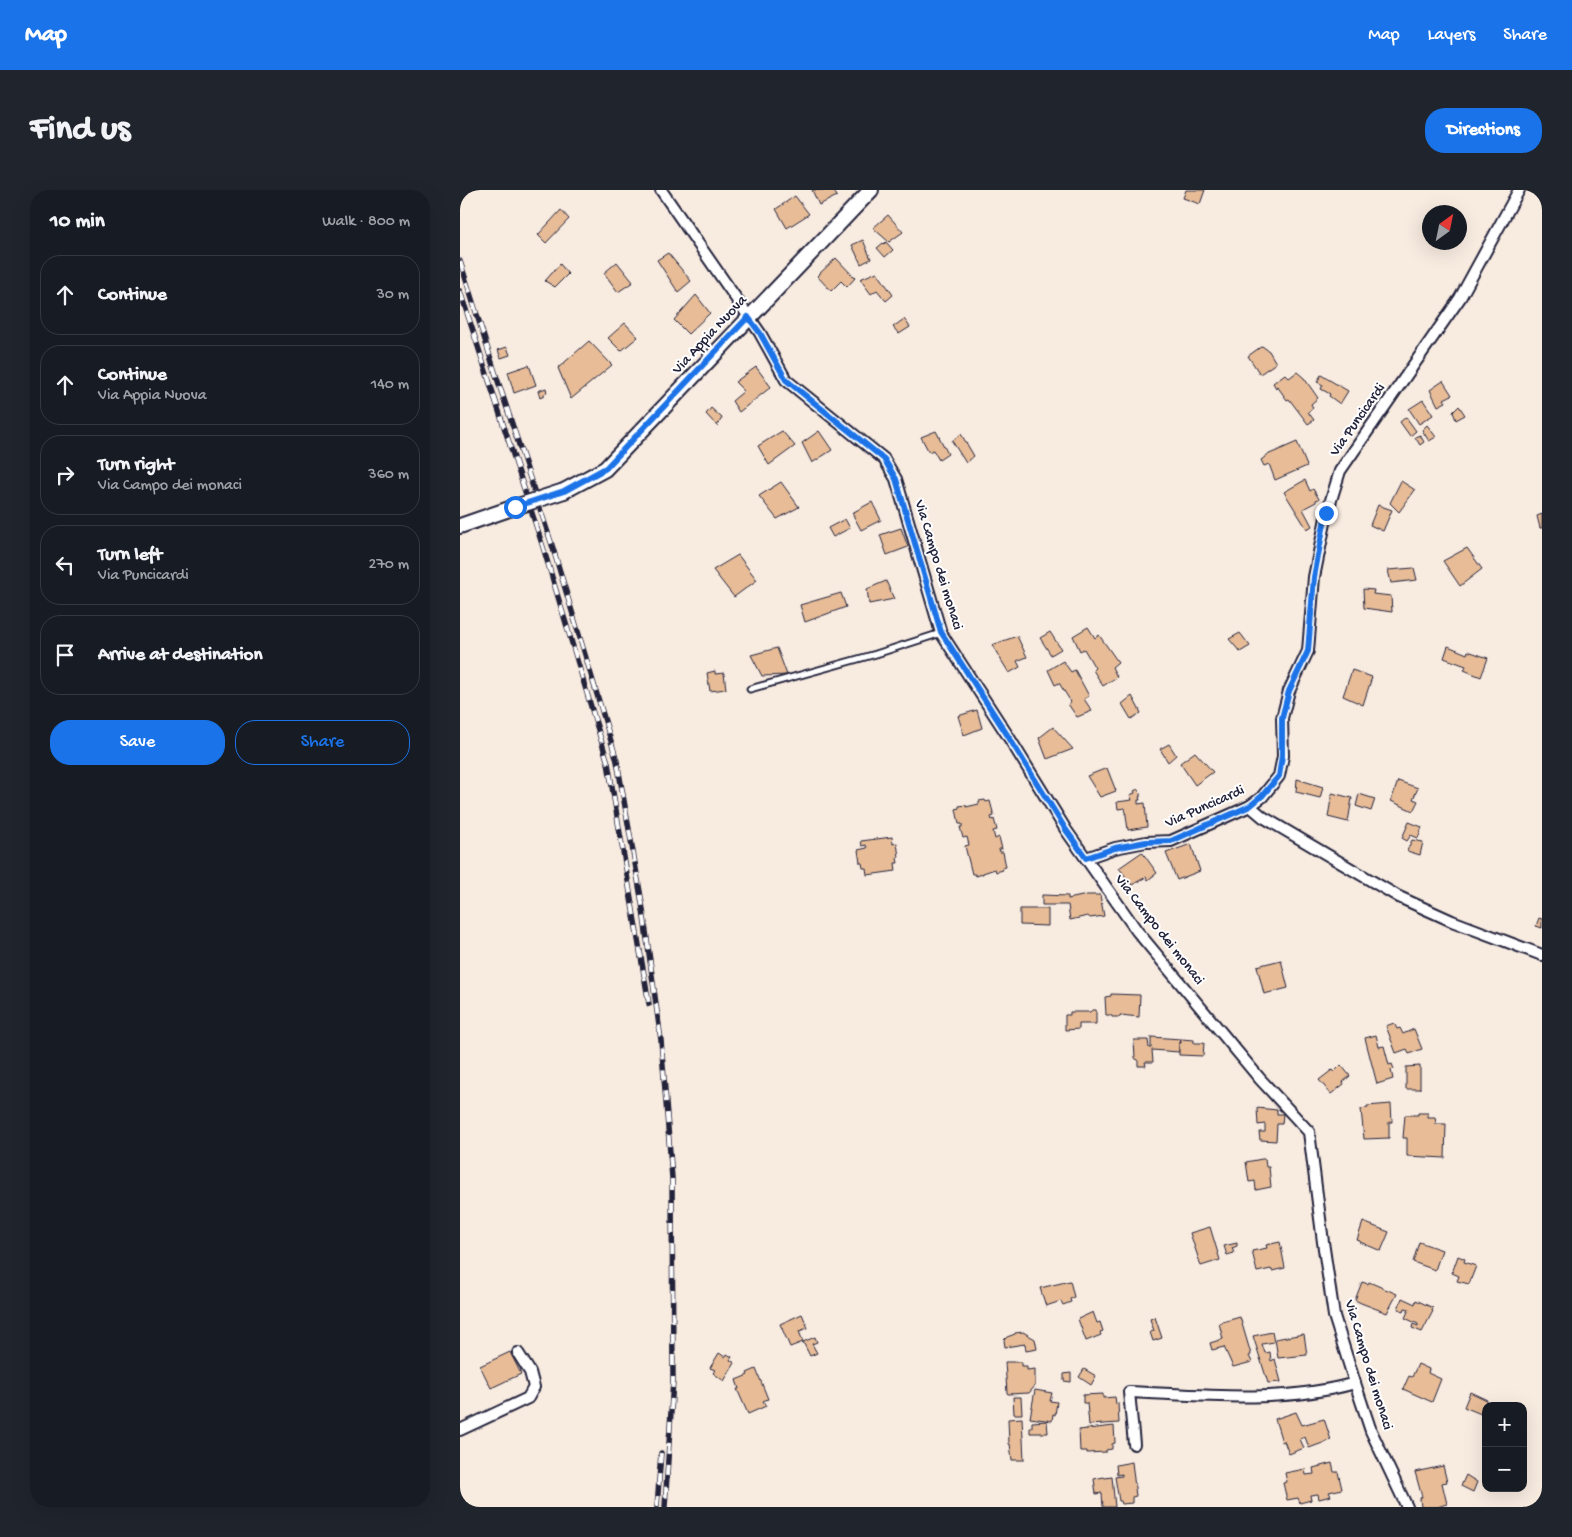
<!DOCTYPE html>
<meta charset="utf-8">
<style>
body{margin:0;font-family:"Gochi Hand",sans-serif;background:#20242c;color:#f1f3f6}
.controls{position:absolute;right:15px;bottom:15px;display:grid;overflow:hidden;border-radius:10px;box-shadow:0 5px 20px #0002}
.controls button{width:45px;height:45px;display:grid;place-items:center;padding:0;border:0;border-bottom:1px solid #363941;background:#171b24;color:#f1f3f6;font:25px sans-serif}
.compass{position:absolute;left:962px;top:15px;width:45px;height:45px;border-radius:50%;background:#171b24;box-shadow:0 5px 20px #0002;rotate:33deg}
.stop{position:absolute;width:15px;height:15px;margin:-11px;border:4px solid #1a73e8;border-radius:50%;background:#fff}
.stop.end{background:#1a73e8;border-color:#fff;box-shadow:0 1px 5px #0008}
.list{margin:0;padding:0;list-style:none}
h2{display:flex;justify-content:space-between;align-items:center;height:65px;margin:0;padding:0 20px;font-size:21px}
h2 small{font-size:16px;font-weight:400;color:#9ea1a6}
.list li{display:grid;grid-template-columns:32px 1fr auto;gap:15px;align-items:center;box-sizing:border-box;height:80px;margin:0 10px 10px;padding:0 10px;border:1px solid #363941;border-radius:20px}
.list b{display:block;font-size:19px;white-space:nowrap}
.list p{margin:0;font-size:16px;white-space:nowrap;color:#9ea1a6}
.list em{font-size:16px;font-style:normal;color:#9ea1a6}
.actions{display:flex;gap:10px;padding:15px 20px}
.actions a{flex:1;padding:11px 0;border:1px solid #1a73e8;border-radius:20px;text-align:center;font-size:18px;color:#1a73e8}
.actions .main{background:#1a73e8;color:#fff}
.icon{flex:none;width:28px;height:28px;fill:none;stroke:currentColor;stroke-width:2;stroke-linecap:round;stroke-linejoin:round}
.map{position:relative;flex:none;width:1082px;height:1317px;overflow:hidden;border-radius:20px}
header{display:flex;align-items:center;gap:30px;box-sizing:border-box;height:70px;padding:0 25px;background:#1a73e8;color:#fff}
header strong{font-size:24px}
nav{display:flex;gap:28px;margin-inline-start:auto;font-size:18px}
.intro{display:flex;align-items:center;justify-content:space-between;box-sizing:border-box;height:120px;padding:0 30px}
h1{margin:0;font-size:35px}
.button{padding:12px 22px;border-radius:20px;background:#1a73e8;color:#fff;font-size:18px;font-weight:700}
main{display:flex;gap:30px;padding:0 30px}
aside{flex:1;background:#171b24;border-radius:20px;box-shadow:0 5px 20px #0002}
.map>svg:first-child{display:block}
</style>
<header>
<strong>Map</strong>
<nav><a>Map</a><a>Layers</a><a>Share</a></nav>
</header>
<div class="intro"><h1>Find us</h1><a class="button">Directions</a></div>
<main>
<aside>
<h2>10 min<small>Walk · 800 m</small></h2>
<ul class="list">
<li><svg class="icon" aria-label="ahead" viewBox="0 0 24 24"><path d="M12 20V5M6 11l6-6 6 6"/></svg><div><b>Continue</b></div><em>30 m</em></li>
<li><svg class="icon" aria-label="ahead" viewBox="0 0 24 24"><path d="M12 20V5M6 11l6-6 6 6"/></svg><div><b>Continue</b><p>Via Appia Nuova</p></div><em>140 m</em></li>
<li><svg class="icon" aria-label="right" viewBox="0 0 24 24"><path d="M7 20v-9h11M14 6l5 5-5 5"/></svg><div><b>Turn right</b><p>Via Campo dei monaci</p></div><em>360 m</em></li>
<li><svg class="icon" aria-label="left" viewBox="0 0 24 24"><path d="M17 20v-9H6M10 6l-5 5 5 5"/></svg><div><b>Turn left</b><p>Via Puncicardi</p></div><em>270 m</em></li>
<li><svg class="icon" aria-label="arrive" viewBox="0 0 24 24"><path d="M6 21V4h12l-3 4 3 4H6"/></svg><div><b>Arrive at destination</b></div></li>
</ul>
<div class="actions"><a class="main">Save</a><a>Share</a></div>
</aside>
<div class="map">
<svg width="1082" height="1317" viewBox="0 0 1082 1317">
<rect width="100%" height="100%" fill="#f8ebe0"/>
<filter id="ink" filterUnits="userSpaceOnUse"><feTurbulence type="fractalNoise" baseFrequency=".02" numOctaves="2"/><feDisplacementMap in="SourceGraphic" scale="10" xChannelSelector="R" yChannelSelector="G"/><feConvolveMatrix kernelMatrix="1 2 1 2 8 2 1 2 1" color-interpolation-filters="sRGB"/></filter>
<g filter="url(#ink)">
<!-- building -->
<g fill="#e7bc97" stroke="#22223b">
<polygon points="352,0 373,0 377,6 359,15"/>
<polygon points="726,0 745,0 740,14 723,8"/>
<polygon points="335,6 349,24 327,38 316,19"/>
<polygon points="101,20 109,29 86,53 78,45"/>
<polygon points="428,25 443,42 429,52 413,38"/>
<polygon points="403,50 411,69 401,74 392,55"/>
<polygon points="426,52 433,60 425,67 417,58 423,53 424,54"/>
<polygon points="208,63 231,91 218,102 197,70"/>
<polygon points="376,68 395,88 387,97 381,91 371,101 357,86"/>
<polygon points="157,72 173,92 158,102 144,83"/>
<polygon points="100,74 108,84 95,97 85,91"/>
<polygon points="417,82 433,105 426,111 417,100 411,104 400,89"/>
<polygon points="236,105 250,123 228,144 214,130"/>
<polygon points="444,129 450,137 439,144 433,137"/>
<polygon points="165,133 178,147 161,161 148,148"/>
<polygon points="129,151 152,175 111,209 98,178"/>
<polygon points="802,156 809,161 816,173 800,184 788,166"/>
<polygon points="47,157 50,165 41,168 38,160"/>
<polygon points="69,175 76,195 54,203 48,182"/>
<polygon points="296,177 311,197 279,222 272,211 284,201 275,192"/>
<polygon points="837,182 844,188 858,208 851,214 853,218 848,222 854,230 848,234 829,209 827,210 817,196 816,198 813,193 825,184 829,188"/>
<polygon points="861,185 888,201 880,214 869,206 870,204 861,199 863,195 857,192"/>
<polygon points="983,191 992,205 984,209 986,212 978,216 970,200"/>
<polygon points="86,198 87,203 84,204 84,206 80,208 78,201"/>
<polygon points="963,210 973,225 959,234 949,219"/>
<polygon points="999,216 1005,225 996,230 993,222"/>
<polygon points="251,218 262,228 257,236 246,224"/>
<polygon points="946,227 956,241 950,246 940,232"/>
<polygon points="967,235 976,247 969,251 962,240"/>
<polygon points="322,241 335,256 309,275 298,256"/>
<polygon points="359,241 372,260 352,273 342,253"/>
<polygon points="476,241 488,264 479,270 473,260 469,262 461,247"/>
<polygon points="501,244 514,266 506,273 492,251"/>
<polygon points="960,245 964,252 960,255 955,247"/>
<polygon points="837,252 847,276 815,290 809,274 804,276 801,270 805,267 805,266"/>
<polygon points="845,290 850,301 853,299 859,309 856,310 856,312 843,319 852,336 847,339 824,302"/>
<polygon points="941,291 955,300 939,322 930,313"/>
<polygon points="321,292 339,317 317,329 299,306"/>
<polygon points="412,312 421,330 401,340 392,323"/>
<polygon points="918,315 932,320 923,341 910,335"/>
<polygon points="1082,324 1082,338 1080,338 1077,326"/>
<polygon points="385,329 390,338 373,347 368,338"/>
<polygon points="441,338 448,357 427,365 420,345"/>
<polygon points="1007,358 1022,379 1000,396 983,371"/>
<polygon points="278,365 297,390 274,407 253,380"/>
<polygon points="954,378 957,390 931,393 928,380"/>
<polygon points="426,391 434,409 409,414 407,399"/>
<polygon points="903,399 914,400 913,404 931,406 932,422 904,418"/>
<polygon points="381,403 386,417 345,432 340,415"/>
<polygon points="628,437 635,448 639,445 658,472 652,477 657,487 643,496 633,480 635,478 624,459 620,461 613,446"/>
<polygon points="590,442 601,459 591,465 580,448"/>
<polygon points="780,443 790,456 780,462 769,449"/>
<polygon points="557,446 567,467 557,471 560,477 549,483 532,455"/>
<polygon points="988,456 1007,464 1008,461 1028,468 1021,487 1004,480 1006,476 984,468"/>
<polygon points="317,458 327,485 302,486 291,465"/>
<polygon points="603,471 611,482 615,480 629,506 624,509 632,521 617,527 608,514 611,512 599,493 595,495 588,480"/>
<polygon points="892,480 912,487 903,515 883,506"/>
<polygon points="255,481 255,484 264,483 266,499 250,501 247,483"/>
<polygon points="672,506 681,523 671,529 662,514"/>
<polygon points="517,520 522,538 504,545 498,526"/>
<polygon points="593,537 613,559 587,569 579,548"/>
<polygon points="709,554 716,565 708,572 700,559"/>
<polygon points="735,562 753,582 735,595 720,573"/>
<polygon points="647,578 656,601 640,607 627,586"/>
<polygon points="837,589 863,597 860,608 836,602"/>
<polygon points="938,591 958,598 953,609 958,611 953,621 931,611"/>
<polygon points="678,599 681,606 679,607 680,610 678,610 678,614 685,613 687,637 668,640 665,618 658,619 657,612 672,610 670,605 675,603 674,601"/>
<polygon points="872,603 892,608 888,632 868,627"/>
<polygon points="899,604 915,609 911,621 896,616"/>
<polygon points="525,610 526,612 530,611 534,626 531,627 532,630 534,629 537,640 533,641 535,649 539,647 542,659 539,659 540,662 543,662 546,677 542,678 543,680 536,682 535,679 523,683 523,684 516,686 515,684 512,684 505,656 509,655 507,647 503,648 500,637 502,637 502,634 499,634 496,619 499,618 499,616 506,615 506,617 519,614 519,611"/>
<polygon points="949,632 962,637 958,648 951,645 947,651 942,648"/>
<polygon points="432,647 433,654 437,653 439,667 437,668 438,673 435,673 436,681 407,685 406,678 403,678 402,673 400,673 398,660 407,658 406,655 402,656 401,651"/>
<polygon points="952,650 963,652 960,665 947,661"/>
<polygon points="731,654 740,681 717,690 706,663"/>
<polygon points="682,662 697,683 688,690 686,687 672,695 659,678"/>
<polygon points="582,705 608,706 608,709 627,705 640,705 644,726 630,728 628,726 610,730 608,715 582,715"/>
<polygon points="560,719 588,719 588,736 560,735"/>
<polygon points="1079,728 1082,729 1082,738 1076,736"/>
<polygon points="821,770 828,798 804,804 797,776"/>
<polygon points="651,804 680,805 679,827 660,825 660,827 652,827 651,825 646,825 645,807 651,806"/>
<polygon points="632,820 636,820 636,834 619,834 619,839 605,840 605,825 610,825 610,822 630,822"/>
<polygon points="934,833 937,839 940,838 943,844 954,839 962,859 949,864 947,859 936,863 926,836"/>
<polygon points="916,845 919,857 924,856 929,875 932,874 934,879 931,880 933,889 917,894 905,848"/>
<polygon points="691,847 721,849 721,853 719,853 719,862 692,860 693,872 685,872 686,876 678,876 678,871 675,868 674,850 688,850 689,858 691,858"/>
<polygon points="721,849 734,850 734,853 744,853 743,866 719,865 719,853 721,853"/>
<polygon points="881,875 890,886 883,892 884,894 871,904 859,890 872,880 874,882"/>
<polygon points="960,876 960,899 946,899 946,877"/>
<polygon points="931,914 932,932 929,932 929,948 904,949 901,919 908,918 907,916"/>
<polygon points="797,918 817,920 817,924 823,924 822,934 817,934 816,951 800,950 799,942 805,942 805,934 798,935"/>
<polygon points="958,923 968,923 968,927 975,927 976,934 986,934 985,968 947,966 947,948 943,948 945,925 958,925"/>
<polygon points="802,969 805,969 806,977 809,977 811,997 796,1000 795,991 789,992 786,972"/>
<polygon points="903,1032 929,1042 921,1061 900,1052 900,1051 897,1050"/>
<polygon points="750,1037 760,1070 741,1076 730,1043"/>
<polygon points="820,1052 825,1078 812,1081 811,1079 797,1082 792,1061 807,1058 806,1055"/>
<polygon points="959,1052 982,1060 975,1080 953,1072"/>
<polygon points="777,1053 777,1056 772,1058 774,1063 767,1065 764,1056"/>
<polygon points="998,1066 1005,1069 1004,1072 1016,1076 1009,1094 997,1091 999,1086 992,1083"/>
<polygon points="610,1091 614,1107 610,1109 611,1112 603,1115 601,1111 586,1116 580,1098"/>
<polygon points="902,1092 908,1094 909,1092 937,1104 927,1123 901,1113 895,1110"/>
<polygon points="942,1108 955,1114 956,1110 973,1118 972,1121 973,1121 962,1142 952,1138 953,1134 958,1136 958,1134 945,1128 949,1119 945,1118 944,1121 938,1119"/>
<polygon points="633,1122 637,1133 640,1132 643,1141 640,1142 641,1145 626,1151 618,1129"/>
<polygon points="342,1124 348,1138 339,1141 343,1152 330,1157 320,1134"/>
<polygon points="695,1127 702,1148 693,1151 690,1142 694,1141 690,1129"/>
<polygon points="780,1127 790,1161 791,1165 789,1166 792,1172 773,1177 764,1157 752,1160 750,1153 763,1149 759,1133"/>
<polygon points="563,1142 575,1149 577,1159 566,1161 565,1154 545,1157 544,1150 547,1147 555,1144 555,1143"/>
<polygon points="812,1142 814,1152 802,1154 805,1163 810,1162 811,1171 815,1169 821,1192 808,1193 793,1146"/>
<polygon points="844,1144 847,1165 818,1168 815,1149"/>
<polygon points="355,1147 357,1152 352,1154 357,1163 350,1166 343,1152"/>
<polygon points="50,1162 61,1184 31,1198 20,1176"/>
<polygon points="259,1163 265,1167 267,1164 272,1167 270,1170 275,1173 264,1191 253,1183 255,1180 250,1178"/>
<polygon points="545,1172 561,1172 561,1176 567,1176 567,1180 575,1179 575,1196 569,1203 548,1204 547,1203"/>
<polygon points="958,1174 969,1179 968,1183 981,1189 972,1212 943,1199 949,1186 952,1187"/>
<polygon points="296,1179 308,1209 303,1211 306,1216 288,1224 277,1199 279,1199 276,1190 288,1185 287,1183"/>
<polygon points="624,1179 636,1186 631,1195 619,1187"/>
<polygon points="611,1183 611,1192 604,1191 604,1184"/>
<polygon points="575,1200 592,1203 590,1211 597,1212 595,1225 593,1224 592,1231 570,1228"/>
<polygon points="1010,1202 1027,1210 1021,1224 1004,1217"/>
<polygon points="643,1204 643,1208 655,1207 656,1214 658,1213 659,1233 629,1235 627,1213 623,1213 623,1205"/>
<polygon points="553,1207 561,1207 562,1224 554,1224"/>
<polygon points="836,1222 842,1235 864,1229 871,1250 849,1258 845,1247 840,1249 844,1258 829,1264 824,1251 822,1252 815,1229"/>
<polygon points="562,1228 564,1270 552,1270 550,1254 549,1254 548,1229"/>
<polygon points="587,1231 588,1243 570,1243 570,1237 572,1237 572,1232"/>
<polygon points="654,1236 655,1253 652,1254 652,1259 646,1260 646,1262 627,1263 627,1261 620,1261 619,1240"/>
<polygon points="672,1272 676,1306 672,1307 672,1313 662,1314 661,1311 659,1311 655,1287 662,1286 662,1284 657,1285 656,1275"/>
<polygon points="872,1273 874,1282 878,1282 882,1299 869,1302 871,1306 859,1309 858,1304 850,1305 851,1310 840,1313 838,1308 827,1310 823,1293 827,1292 825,1283 845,1279 846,1285 854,1284 853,1278"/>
<polygon points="983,1276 987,1292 982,1293 987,1314 977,1317 961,1317 960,1308 962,1307 955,1282"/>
<polygon points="1006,1285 1017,1292 1013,1302 1001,1296"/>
<polygon points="644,1287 645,1288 652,1287 655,1317 643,1317 642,1303 636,1304 634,1289"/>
</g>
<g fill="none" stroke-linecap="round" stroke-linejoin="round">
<!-- lane casing -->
<g stroke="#22223b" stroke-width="9">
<polyline id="lane" points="290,499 416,464 481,443"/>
</g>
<!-- street casing -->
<g stroke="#22223b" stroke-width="14">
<g id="street">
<polyline points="201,0 300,143 326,190 424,269 436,289 481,443 548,546 606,640 677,741 800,889 849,942 863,1052 874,1126 895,1193 911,1241 947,1317"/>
<polyline points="790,616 803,627 939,707 992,731 1082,765"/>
<polyline points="626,668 655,658 686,652 711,651 790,616 802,607 819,586 823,566 822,528 829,501 848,461 854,387 867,323 880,281 1000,108 1059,0"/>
<polyline points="0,1240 68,1208 74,1197 70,1182 58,1163"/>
<path d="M674,1254L669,1202C743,1205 822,1214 895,1193"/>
</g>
</g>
<!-- secondary casing -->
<g stroke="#22223b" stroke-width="18">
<g id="secondary">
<polyline points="104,301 145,279 411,0"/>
<polyline points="0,336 55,317"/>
</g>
</g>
<!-- lane -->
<use href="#lane" stroke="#fff" stroke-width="5"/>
<!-- street -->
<use href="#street" stroke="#fff" stroke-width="10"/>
<!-- secondary -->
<use href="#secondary" stroke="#fff" stroke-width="14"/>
<!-- rail casing -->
<g stroke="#22223b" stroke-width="5.5">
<g id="rail">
<polyline points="0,71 35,182 92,355 157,571 182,713 201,850 212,988 213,1190 205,1317"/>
<polyline points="0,101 83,357 148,573 189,814"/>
<polyline points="197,1317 201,1263"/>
</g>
</g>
<!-- rail -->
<use href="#rail" stroke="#fff" stroke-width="4" stroke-dasharray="11" stroke-linecap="butt"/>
<!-- secondary-bridge casing -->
<g stroke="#22223b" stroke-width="18" stroke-linecap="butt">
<polyline id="secondary-bridge" points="55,317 104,301"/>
</g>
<!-- secondary-bridge -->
<use href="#secondary-bridge" stroke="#fff" stroke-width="14"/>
</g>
</g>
<g fill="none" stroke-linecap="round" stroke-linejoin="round" filter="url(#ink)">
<!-- route -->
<polyline stroke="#1a73e8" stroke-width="6" points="55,317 104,301 146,278 288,127 300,143 326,190 424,269 436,289 481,442 548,546 606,640 626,668 655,658 686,652 711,651 790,616 802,606 819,586 822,566 822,528 829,501 848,461 854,387 866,323"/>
</g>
<g text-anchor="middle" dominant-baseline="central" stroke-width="4" stroke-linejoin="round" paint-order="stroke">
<!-- street labels -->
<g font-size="15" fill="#22223b" stroke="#fff">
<text transform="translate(250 145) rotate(-47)">Via Appia Nuova</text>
<text transform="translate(898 230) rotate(-55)">Via Puncicardi</text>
<text transform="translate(478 375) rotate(73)">Via Campo dei monaci</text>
<text transform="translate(745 617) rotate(-24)">Via Puncicardi</text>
<text transform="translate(699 740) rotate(52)">Via Campo dei monaci</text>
<text transform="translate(908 1175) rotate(73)">Via Campo dei monaci</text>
</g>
</g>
</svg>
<div class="controls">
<button>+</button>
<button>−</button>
</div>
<svg class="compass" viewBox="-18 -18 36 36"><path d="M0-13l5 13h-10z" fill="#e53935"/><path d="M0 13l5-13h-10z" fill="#9ea1a6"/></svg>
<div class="stop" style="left:55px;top:317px"></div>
<div class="stop end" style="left:866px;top:323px"></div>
</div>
</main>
